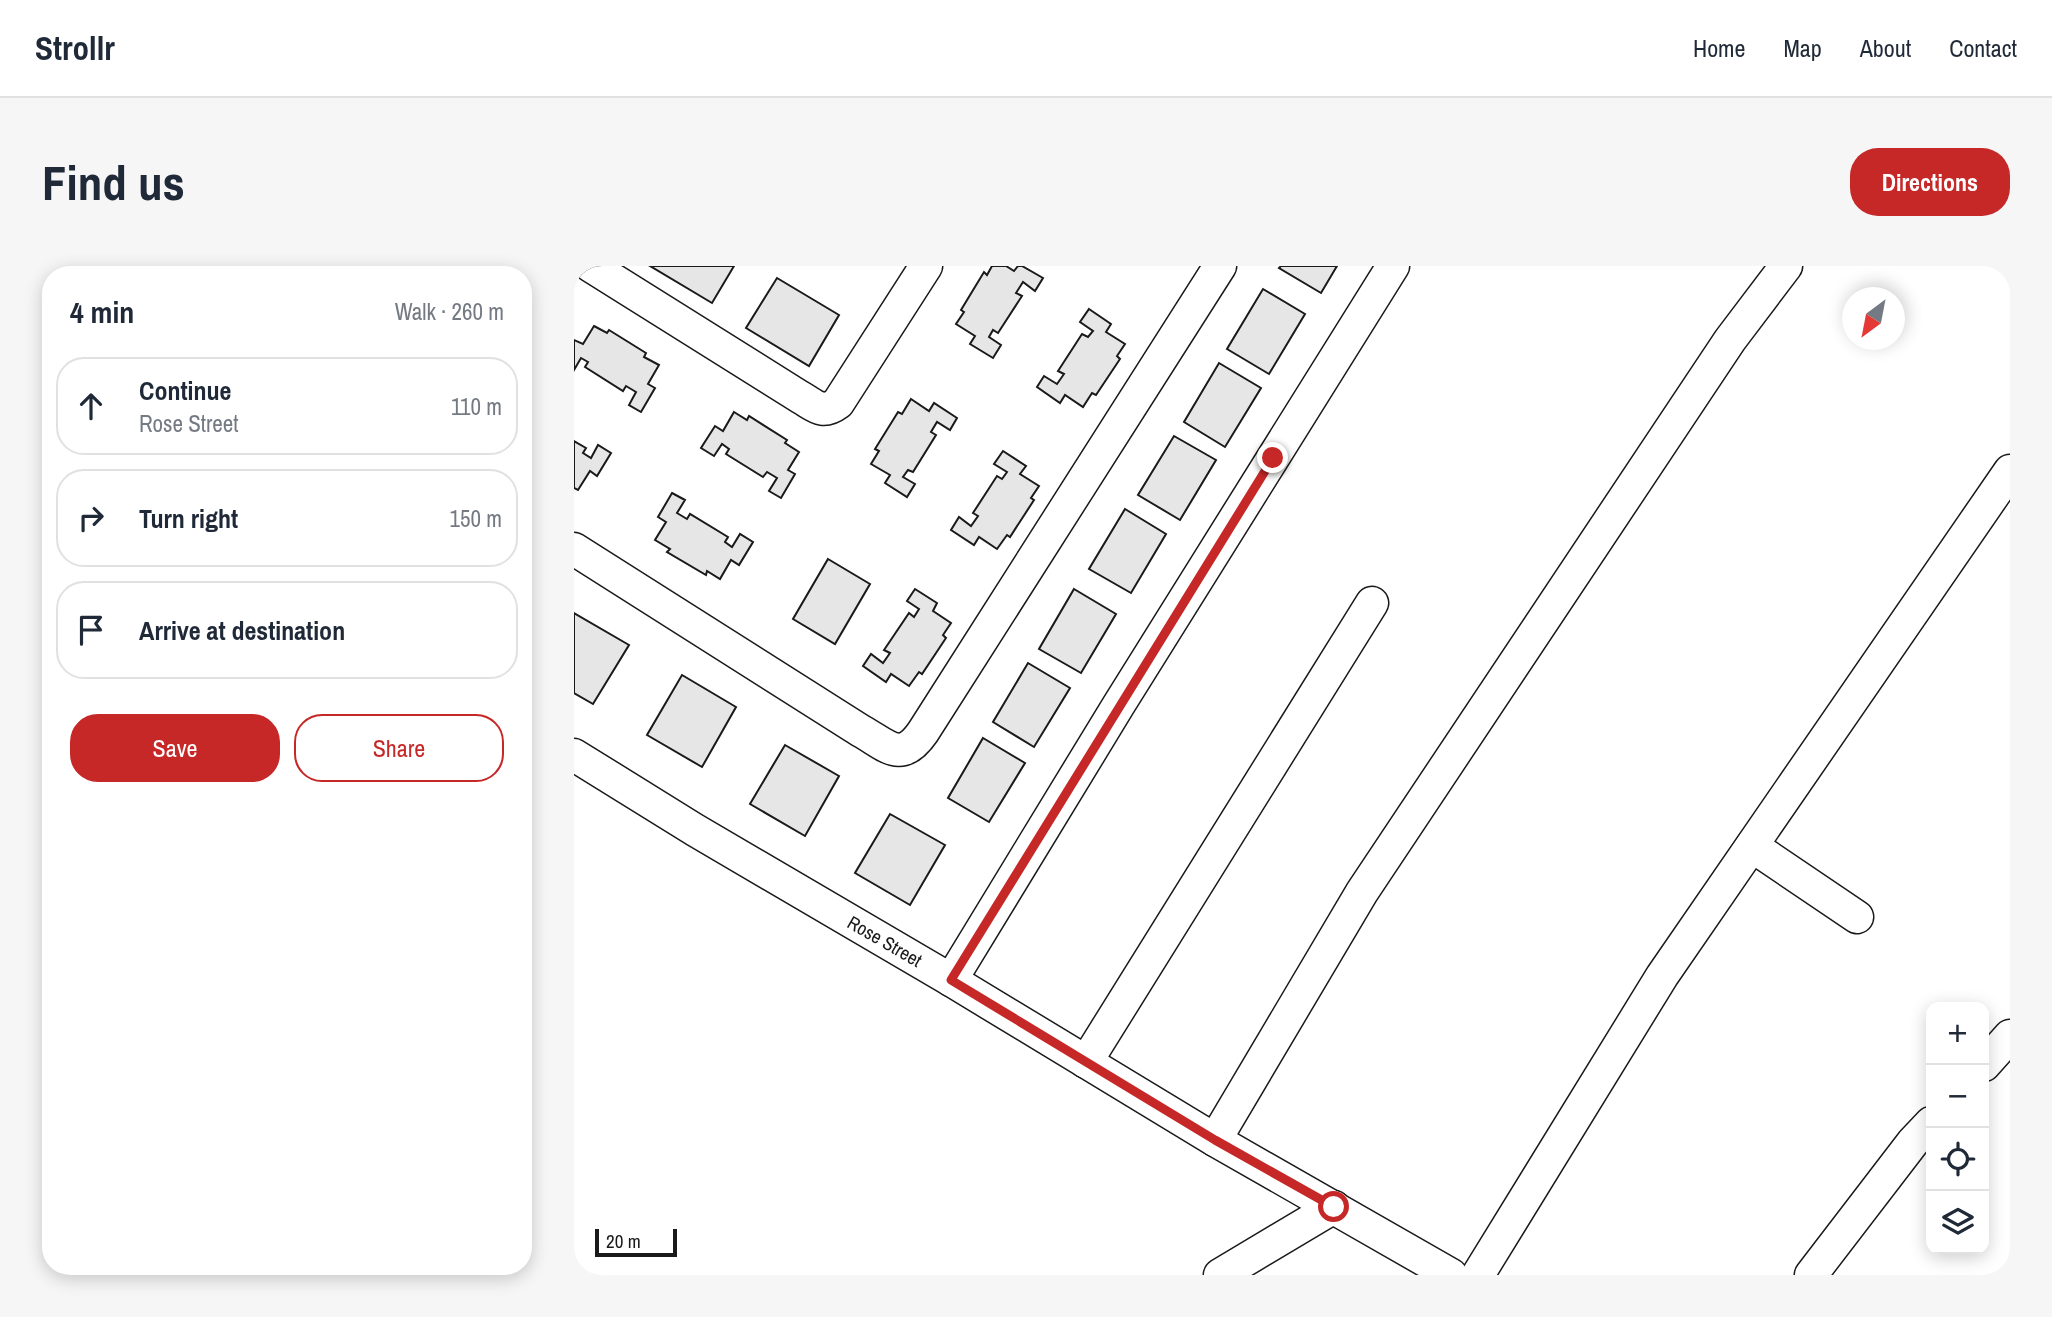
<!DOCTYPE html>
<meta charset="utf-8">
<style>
body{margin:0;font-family:"Archivo Narrow",sans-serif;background:#f6f6f7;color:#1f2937}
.controls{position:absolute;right:21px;bottom:21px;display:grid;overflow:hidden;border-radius:14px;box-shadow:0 4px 18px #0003}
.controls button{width:63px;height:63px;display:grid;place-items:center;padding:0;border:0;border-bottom:2px solid #e0e1e3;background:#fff;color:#1f2937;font:35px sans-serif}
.compass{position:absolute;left:1268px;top:21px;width:63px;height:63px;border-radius:50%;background:#fff;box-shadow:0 4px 18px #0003;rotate:212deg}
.scale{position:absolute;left:21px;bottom:18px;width:82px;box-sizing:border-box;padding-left:7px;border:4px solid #1a1a1a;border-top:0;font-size:19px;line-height:24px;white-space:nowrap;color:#1a1a1a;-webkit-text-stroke:5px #fff;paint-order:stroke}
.stop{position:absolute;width:21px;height:21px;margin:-16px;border:5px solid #c62828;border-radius:50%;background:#fff}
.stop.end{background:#c62828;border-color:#fff;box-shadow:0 2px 7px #0008}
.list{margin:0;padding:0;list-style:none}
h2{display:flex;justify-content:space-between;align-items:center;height:91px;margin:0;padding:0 28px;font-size:30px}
h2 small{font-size:23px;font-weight:400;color:#747a83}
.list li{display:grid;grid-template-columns:46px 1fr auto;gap:21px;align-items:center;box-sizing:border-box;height:98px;margin:0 14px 14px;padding:0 14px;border:2px solid #e0e1e3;border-radius:28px}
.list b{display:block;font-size:26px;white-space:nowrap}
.list p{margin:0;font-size:23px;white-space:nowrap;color:#747a83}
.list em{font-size:23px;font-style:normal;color:#747a83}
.actions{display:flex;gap:14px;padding:21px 28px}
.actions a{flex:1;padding:16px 0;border:2px solid #c62828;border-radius:28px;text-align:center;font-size:24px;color:#c62828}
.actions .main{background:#c62828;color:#fff}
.icon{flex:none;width:38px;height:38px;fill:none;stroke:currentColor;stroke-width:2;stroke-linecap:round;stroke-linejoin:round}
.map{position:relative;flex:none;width:1436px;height:1009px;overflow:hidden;border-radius:28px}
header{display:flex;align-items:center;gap:42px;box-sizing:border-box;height:98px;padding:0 35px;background:#fff;border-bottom:2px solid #e0e1e3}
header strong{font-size:33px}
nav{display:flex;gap:38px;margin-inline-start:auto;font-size:24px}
.intro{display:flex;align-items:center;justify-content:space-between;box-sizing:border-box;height:168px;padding:0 42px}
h1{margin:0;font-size:49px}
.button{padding:18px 32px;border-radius:28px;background:#c62828;color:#fff;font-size:24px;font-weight:700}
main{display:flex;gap:42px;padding:0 42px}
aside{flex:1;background:#fff;border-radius:28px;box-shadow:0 4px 18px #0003}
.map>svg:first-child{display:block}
</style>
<header>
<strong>Strollr</strong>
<nav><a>Home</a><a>Map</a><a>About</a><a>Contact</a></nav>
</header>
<div class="intro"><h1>Find us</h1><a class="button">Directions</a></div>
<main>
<aside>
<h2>4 min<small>Walk · 260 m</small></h2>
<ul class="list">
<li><svg class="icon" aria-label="ahead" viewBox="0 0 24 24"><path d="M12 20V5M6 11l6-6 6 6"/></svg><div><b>Continue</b><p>Rose Street</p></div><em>110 m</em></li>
<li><svg class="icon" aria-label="right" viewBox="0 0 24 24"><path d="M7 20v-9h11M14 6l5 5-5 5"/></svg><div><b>Turn right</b></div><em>150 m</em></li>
<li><svg class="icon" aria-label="arrive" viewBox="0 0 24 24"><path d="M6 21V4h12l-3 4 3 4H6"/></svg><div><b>Arrive at destination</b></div></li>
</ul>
<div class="actions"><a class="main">Save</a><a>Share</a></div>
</aside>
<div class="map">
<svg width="1436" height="1009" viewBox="0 0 1436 1009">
<rect width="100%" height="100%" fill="#fff"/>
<!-- building -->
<g fill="#e6e6e6" stroke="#1a1a1a" stroke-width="2">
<polygon points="76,0 160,0 138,37"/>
<polygon points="418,0 432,0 440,5 444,0 448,0 469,12 461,25 449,16 442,27 448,30 424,67 419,64 415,71 427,79 419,92 396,78 401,70 382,58 390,46 387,44 410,6 413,9"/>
<polygon points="707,0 763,0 747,27 705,2"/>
<polygon points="203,12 265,49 235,100 172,62"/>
<polygon points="689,23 731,48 695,108 653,83"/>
<polygon points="515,43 537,58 532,66 551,78 543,90 546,93 522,129 518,127 509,141 491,129 486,137 463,121 470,110 483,118 490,108 484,105 508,68 514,71 519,65 506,56"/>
<polygon points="20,60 33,67 35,64 72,87 70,91 85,99 74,118 81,122 67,146 55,139 62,126 52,120 49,125 11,101 14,96 7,92 0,104 0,74 9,78"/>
<polygon points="645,97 687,122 651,181 610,156"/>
<polygon points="337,133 355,145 360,137 383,152 376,164 363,156 357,166 362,169 339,206 334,204 329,211 341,218 333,231 311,217 316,209 297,198 305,185 301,183 324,146 328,148"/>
<polygon points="160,146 173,154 175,150 213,174 211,177 225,186 214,204 221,208 207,232 195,225 203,212 193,206 189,211 152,188 155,183 148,178 140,190 127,182 141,160 149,165"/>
<polygon points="600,170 642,194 606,254 564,229"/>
<polygon points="0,175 12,182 9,187 17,192 24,179 37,187 23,210 16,205 4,224 0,222"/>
<polygon points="429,185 452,200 446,208 465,220 457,232 460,234 436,271 433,269 423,283 405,271 400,279 377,264 385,251 397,260 404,250 399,247 423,210 428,213 433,206 420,198"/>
<polygon points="98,227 111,234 103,247 113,253 116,248 154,271 151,276 158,281 166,268 179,276 165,299 157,294 146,313 133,305 132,309 93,286 96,283 81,274 92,256 84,251"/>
<polygon points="551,243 592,268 557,327 515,303"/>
<polygon points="254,293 296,318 261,378 219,353"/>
<polygon points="341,323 363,337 359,345 377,357 369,369 372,372 348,408 345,406 335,420 317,408 312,416 289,400 297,388 309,397 316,387 310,384 335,347 340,351 345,343 333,335"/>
<polygon points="500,323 542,348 507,407 465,383"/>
<polygon points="0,347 55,379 19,438 0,427"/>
<polygon points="454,397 496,422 460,481 419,456"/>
<polygon points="108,409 162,441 128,501 73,469"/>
<polygon points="409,472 451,497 415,556 374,532"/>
<polygon points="211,479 265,510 231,570 176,538"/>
<polygon points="316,548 371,579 336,639 281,607"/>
</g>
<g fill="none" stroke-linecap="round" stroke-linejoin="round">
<!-- minor casing -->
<g stroke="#1a1a1a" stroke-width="35">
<g id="minor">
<path d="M17,0L226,131C242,140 248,149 264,137L352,0"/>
<path d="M0,283L287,465C314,480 327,498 349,466L646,0"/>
<polyline points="0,489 121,564 377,714 641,874 877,1009"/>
<polyline points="1178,580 1283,651"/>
<polyline points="377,714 544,440 819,0"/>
<polyline points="512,796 798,337"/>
<polyline points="1410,799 1436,770"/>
<polyline points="641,874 788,626 1156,74 1212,0"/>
<polyline points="646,1009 760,941"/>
<polyline points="904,1009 1088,710 1436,205"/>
<polyline points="1237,1009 1339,876 1357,857"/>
</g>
</g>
<!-- minor -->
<use href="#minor" stroke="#fff" stroke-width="32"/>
</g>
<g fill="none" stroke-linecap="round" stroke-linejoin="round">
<!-- route -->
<polyline stroke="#c62828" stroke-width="9" points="699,192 377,714 641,874 760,941"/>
</g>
<g text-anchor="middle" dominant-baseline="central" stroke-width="5" stroke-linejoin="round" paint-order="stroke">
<!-- street labels -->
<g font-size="19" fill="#1a1a1a" stroke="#fff">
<text transform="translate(311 675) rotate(30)">Rose Street</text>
</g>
</g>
</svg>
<div class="controls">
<button>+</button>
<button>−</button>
<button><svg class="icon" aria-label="locate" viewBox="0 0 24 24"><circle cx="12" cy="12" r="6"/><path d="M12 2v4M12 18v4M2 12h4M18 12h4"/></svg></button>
<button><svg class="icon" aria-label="layers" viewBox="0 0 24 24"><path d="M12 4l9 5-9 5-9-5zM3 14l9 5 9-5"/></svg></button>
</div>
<svg class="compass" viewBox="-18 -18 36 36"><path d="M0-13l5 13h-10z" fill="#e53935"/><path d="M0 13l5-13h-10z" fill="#747a83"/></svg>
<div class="scale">20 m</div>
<div class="stop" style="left:760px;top:941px"></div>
<div class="stop end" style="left:699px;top:192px"></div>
</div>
</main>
